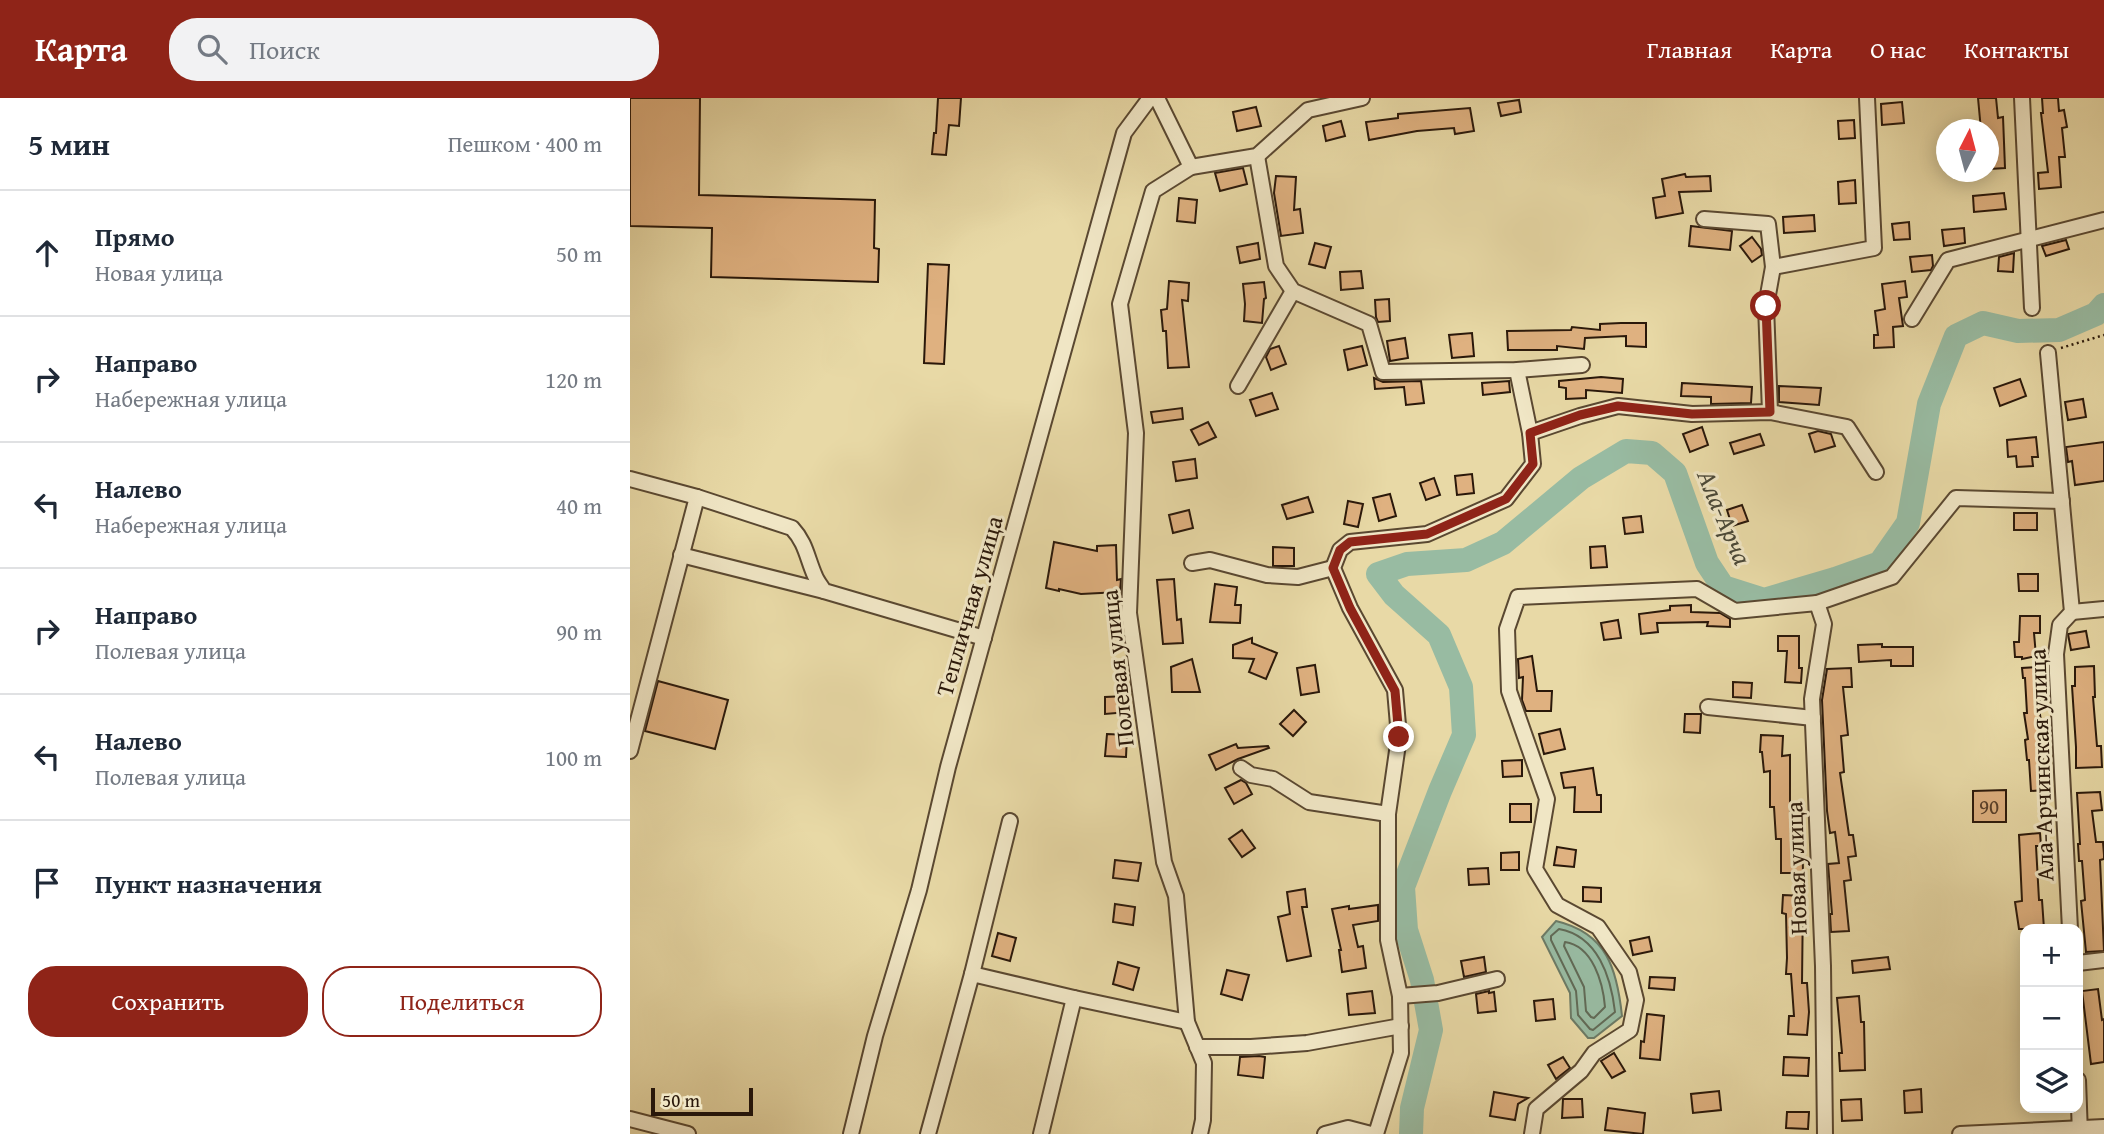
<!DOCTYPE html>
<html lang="ru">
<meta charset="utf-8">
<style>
body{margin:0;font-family:"Gentium Book Plus",serif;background:#f2f2f3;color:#1f2937}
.controls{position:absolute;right:21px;bottom:21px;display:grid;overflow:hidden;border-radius:14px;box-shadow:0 4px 18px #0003}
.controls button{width:63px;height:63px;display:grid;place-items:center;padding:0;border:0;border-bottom:2px solid #e0e1e3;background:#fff;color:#1f2937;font:35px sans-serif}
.compass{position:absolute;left:1306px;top:21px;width:63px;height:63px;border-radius:50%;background:#fff;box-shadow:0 4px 18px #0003;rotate:6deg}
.scale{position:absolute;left:21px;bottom:18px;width:102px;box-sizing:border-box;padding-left:7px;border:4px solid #2a180a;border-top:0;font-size:19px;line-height:24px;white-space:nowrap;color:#2a180a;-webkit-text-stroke:5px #f0e6c5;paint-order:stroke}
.stop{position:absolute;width:21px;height:21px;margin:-16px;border:5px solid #8f2418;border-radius:50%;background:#fff}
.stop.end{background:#8f2418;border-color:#fff;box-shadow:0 2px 7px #0008}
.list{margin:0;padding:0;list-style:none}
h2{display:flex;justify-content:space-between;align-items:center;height:91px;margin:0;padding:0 28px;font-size:30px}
h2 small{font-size:23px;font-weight:400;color:#747a83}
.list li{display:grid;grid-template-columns:46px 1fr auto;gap:21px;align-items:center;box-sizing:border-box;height:126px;padding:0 28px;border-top:2px solid #e0e1e3}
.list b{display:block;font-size:26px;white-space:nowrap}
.list p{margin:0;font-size:23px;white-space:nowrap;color:#747a83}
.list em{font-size:23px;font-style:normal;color:#747a83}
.actions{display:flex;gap:14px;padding:21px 28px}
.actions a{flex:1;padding:16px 0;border:2px solid #8f2418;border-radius:28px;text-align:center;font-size:24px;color:#8f2418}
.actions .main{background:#8f2418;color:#fff}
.icon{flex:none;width:38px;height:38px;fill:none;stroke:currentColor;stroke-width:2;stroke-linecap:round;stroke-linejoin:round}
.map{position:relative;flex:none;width:1474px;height:1036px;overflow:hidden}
header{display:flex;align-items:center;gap:42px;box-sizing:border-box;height:98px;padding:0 35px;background:#8f2418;color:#fff}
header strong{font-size:33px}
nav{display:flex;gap:38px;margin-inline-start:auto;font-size:24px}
.search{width:490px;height:63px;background:#f2f2f3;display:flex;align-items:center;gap:18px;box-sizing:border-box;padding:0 24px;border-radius:28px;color:#747a83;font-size:26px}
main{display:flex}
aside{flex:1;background:#fff}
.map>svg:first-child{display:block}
</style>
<header>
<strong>Карта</strong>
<div class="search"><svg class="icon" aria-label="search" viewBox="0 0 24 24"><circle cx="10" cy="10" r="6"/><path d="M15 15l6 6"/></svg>Поиск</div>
<nav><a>Главная</a><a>Карта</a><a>О нас</a><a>Контакты</a></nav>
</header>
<main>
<aside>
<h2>5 мин<small>Пешком · 400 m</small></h2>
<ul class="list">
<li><svg class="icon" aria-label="ahead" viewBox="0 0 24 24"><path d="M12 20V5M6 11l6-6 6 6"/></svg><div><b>Прямо</b><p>Новая улица</p></div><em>50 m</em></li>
<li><svg class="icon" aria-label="right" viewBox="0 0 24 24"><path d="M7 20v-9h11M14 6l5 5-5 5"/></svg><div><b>Направо</b><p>Набережная улица</p></div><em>120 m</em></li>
<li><svg class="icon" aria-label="left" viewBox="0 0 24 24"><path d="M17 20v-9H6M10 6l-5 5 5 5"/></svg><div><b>Налево</b><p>Набережная улица</p></div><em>40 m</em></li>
<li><svg class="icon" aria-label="right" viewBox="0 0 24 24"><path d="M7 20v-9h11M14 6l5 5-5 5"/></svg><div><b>Направо</b><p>Полевая улица</p></div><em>90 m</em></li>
<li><svg class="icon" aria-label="left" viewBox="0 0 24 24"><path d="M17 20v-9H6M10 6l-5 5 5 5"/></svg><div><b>Налево</b><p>Полевая улица</p></div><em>100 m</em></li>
<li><svg class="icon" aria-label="arrive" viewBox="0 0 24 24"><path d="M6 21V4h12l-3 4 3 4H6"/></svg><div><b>Пункт назначения</b></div></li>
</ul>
<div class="actions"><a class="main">Сохранить</a><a>Поделиться</a></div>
</aside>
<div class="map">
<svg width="1474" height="1036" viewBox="0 0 1474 1036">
<rect width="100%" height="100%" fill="#e8d9a6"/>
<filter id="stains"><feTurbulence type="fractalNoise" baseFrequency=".00286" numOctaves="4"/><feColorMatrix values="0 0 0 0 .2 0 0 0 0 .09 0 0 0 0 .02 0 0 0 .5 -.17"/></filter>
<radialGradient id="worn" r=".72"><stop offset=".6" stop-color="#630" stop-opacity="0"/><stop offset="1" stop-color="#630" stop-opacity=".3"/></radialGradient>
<!-- water -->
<path fill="#98bba2" stroke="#6c7a65" stroke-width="2" d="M926,823C977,835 987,871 992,918L964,940H958L941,920L940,895L912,839Z"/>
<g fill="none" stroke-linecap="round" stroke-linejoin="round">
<!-- shore -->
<g stroke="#616a56" stroke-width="2">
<path d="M929,831C968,838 981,879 985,914L963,932L960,931L948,917L946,893L921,842V838Z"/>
<path d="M935,844C963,848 973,885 975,909L964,920L961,919L956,913L954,889L934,848Z"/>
</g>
<!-- river -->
<polyline stroke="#98bba2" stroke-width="24" points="781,1036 782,1010 801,932 792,882 776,832 773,789 810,693 834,637 831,589 809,537 764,497 748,476 777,466 836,462 873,445 951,380 996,353 1022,355 1045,375 1077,465 1093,489 1134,502 1205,481 1250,465 1278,425 1299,306 1326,238 1353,225 1388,233 1429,232 1466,216 1474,207"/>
</g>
<!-- building -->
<g fill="#dfb180" stroke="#2a180a" stroke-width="2">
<polygon points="0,0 70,0 69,97 245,102 244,150 249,151 248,184 81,179 82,130 0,128"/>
<polygon points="308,0 331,0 329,28 319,27 316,57 302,56 304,35 306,35"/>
<polygon points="1348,0 1366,0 1368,20 1373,19 1375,70 1360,71 1359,32 1351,32"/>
<polygon points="1412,0 1428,0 1429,13 1434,12 1437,29 1432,30 1435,59 1429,59 1431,89 1409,91 1408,75 1418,74 1411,15 1413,15"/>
<polygon points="889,2 891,14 871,18 868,5"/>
<polygon points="1272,4 1274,25 1252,27 1251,6"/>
<polygon points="626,9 631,28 607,33 603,14"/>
<polygon points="840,10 844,33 825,36 824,30 787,33 739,42 736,24 768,20 768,16"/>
<polygon points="1224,22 1225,40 1209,41 1208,23"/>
<polygon points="711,23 715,38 696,43 693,28"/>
<polygon points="613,70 617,86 590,93 585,75"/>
<polygon points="1055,76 1056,79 1080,78 1081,93 1049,94 1053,115 1026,120 1023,100 1035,98 1032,81"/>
<polygon points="646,78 666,79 664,112 670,111 673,135 651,138 644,95"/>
<polygon points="1225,82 1226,105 1209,106 1208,84"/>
<polygon points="1374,95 1376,111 1344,114 1343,98"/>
<polygon points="549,100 567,102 565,125 547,123"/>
<polygon points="1184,117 1185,133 1154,135 1153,119"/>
<polygon points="1279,124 1280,141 1264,142 1262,126"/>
<polygon points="1061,128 1102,133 1100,152 1059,148"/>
<polygon points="1334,130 1335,145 1314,148 1312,132"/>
<polygon points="1122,139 1131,151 1132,157 1122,164 1110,148"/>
<polygon points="1436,142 1439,151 1416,158 1412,148"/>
<polygon points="628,145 630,161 610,165 607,149"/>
<polygon points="685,145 701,149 695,170 679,166"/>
<polygon points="1384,155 1383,174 1368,173 1369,159"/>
<polygon points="1302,157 1303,168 1301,172 1282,174 1280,159"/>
<polygon points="298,166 319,167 314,266 294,265"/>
<polygon points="731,173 733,190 711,192 710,174"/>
<polygon points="539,183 559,185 558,203 552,202 559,269 538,270 536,233 533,233 531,212 537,211"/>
<polygon points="1275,183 1277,199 1269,200 1273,228 1263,229 1264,249 1244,250 1244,237 1248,237 1245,213 1255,211 1252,186"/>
<polygon points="634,184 636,200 634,201 632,225 614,223 615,206 613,186"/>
<polygon points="759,201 760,223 748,224 746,219 745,202"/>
<polygon points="991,225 1016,225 1016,249 996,248 996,238 955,240 954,251 927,248 927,252 878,252 877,233 941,232 942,229 970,232 970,226"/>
<polygon points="842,235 844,258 822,260 819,237"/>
<polygon points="775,240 778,260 760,263 757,243"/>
<polygon points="649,248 656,266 641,272 636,259 640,251"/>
<polygon points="732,248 737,267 718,272 714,252"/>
<polygon points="971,279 993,281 992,295 956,292 956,300 936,301 936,290 929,289 929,283"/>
<polygon points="744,280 753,284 791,283 794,305 776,307 774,289 745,291"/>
<polygon points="1390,281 1396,298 1370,308 1364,290"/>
<polygon points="879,283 880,294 853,297 852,285"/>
<polygon points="1052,285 1122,289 1121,305 1081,306 1081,299 1051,298"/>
<polygon points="1149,288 1191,290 1189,307 1149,304"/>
<polygon points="642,295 648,311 626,318 620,302"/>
<polygon points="1453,301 1456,319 1438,322 1435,304"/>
<polygon points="552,310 553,321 523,325 521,314"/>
<polygon points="578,324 586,339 569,347 561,332"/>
<polygon points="1072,329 1078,347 1060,354 1053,336"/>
<polygon points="1188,333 1201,336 1205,348 1185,354 1179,336"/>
<polygon points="1130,336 1134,347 1104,356 1100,345"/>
<polygon points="1406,339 1408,359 1402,359 1403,368 1387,369 1386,358 1378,359 1377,342"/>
<polygon points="1474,344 1474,383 1445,387 1442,363 1438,364 1436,349"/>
<polygon points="565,361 567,380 546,383 543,364"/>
<polygon points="842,376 844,395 827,397 825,378"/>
<polygon points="804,380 810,397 796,402 790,385"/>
<polygon points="760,396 766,418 749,423 743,400"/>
<polygon points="678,399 683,414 657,421 652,407"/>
<polygon points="718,403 733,406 728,429 714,426"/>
<polygon points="1112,407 1118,423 1102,428 1097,412"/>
<polygon points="559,412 563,430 543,435 539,417"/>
<rect x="1384" y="415" width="23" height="17"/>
<polygon points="1011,418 1013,434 995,436 993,420"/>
<polygon points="424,444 467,453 467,448 486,447 487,482 491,481 490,494 451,496 429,491 429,493 416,490"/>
<polygon points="975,448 977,469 961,470 960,449"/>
<polygon points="643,449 664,450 664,468 643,468"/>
<polygon points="1388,476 1408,476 1408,493 1389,493"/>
<polygon points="544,481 547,522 551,521 553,545 533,546 527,482"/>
<polygon points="585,486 607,489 605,507 611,507 610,525 580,524"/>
<polygon points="1061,507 1061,514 1090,515 1100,521 1100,529 1077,528 1078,524 1027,525 1028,534 1011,536 1009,516 1040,512 1040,508"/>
<polygon points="1390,518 1410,518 1410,535 1404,535 1406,558 1392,561 1392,559 1385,559 1384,544 1389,544"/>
<polygon points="988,522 991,540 974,542 971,525"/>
<polygon points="1456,533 1459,549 1441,552 1438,536"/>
<polygon points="1148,538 1169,538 1169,570 1172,570 1171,585 1155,584 1157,553 1148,553"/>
<polygon points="622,540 622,545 647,555 636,581 619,574 624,561 603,560 603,547"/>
<polygon points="1252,546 1252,549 1283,549 1283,568 1261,568 1261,562 1229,564 1228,547"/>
<polygon points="902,558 907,593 922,593 921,613 896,613 892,602 893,579 889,580 888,561"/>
<polygon points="562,561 570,594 542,594 541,569"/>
<polygon points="685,567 689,594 671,597 667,570"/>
<polygon points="1464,568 1465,599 1463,599 1467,648 1471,648 1472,669 1446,670 1446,649 1442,588 1445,588 1445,569"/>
<polygon points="1409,569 1411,602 1408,602 1412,631 1414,692 1401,693 1399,662 1397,662 1395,642 1398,641 1394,615 1397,615 1395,580 1393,580 1392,570"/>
<polygon points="1221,570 1222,589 1213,589 1218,637 1211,638 1214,674 1210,675 1219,737 1223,737 1226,758 1218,759 1221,782 1214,783 1219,833 1201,834 1200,816 1202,816 1198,766 1209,765 1205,734 1200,735 1197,713 1192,602 1197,571"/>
<polygon points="28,583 98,602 85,651 15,633"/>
<polygon points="1103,584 1122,585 1121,600 1103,599"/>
<polygon points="497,598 498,614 475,616 475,599"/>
<polygon points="664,612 676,624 663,638 650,626"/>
<polygon points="1055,616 1071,616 1070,635 1054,634"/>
<polygon points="930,631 935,651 914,656 909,636"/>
<polygon points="477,636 497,637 496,659 475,658"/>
<polygon points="1131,637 1153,638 1152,658 1160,657 1160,724 1172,723 1173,775 1151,775 1151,741 1146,741 1144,709 1140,709 1140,673 1134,674 1132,654 1130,654"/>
<polygon points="606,646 608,650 638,648 639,650 608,661 586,672 579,657"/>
<polygon points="892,662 892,678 873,679 872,663"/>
<polygon points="963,670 967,697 971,697 971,714 944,714 945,689 934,690 931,675"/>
<polygon points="611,682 616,685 622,696 604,706 595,690"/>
<polygon points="1376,692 1376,724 1343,724 1343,693"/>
<polygon points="1470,694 1472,712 1462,713 1466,744 1473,744 1474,757 1474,761 1470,762 1474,853 1456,854 1451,803 1455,802 1452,763 1449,763 1448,746 1450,746 1447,695"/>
<rect x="880" y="706" width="21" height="18"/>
<polygon points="612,732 625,750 612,759 599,741"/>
<polygon points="1410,735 1411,748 1406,748 1409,802 1412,802 1414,831 1389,831 1385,804 1392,803 1389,737"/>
<polygon points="927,749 946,752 944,769 924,767"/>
<polygon points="889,754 889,772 871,772 871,755"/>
<polygon points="485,762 511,765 508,783 483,780"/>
<polygon points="858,770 859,786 839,787 838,771"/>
<polygon points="953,789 971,790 971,804 953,803"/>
<polygon points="675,791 677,809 672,809 681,858 657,863 648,819 660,816 657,794"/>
<polygon points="1153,797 1173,798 1172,885 1177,885 1179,914 1177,937 1158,936 1159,918 1164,918 1161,876 1156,876 1157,860 1156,816 1152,815"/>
<polygon points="485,806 505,809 503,827 483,824"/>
<polygon points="748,807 748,823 723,827 728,849 733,848 736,870 712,874 709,852 711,852 702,811 719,808 719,811"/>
<polygon points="368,835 386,840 380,863 362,858"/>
<polygon points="1019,839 1022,853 1003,857 1000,843"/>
<polygon points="854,859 856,874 834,879 831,863"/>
<polygon points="1258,859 1260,871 1223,875 1222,863"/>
<polygon points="488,864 509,870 503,892 483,886"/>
<polygon points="597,872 619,877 612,902 591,896"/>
<polygon points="1020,879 1045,880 1044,892 1019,890"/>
<polygon points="1468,891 1472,922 1474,921 1474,964 1461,966 1452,893"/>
<polygon points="742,893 745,915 719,917 717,896"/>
<polygon points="859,893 859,895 864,894 866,913 848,915 846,896"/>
<polygon points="1229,898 1231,924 1234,924 1235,972 1210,973 1209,955 1212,955 1207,900"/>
<polygon points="923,901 925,921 906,923 904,903"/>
<polygon points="1017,916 1034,918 1030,962 1010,960 1011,943 1014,944"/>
<polygon points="984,955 995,973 982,980 971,963"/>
<polygon points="629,958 635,959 633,980 608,977 610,959"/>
<polygon points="933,959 940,970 926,981 918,967"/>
<polygon points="1154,959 1179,960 1178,978 1153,977"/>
<polygon points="1291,991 1292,1014 1275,1015 1274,993"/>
<polygon points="1089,993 1091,1012 1063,1015 1061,996"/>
<polygon points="864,994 898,1000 888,1006 885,1022 860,1018"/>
<polygon points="933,1001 952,1001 953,1019 932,1020"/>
<polygon points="1231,1001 1232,1022 1212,1023 1211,1002"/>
<polygon points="978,1010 1015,1015 1013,1036 975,1032"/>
<polygon points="1157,1014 1179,1014 1178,1031 1156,1030"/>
</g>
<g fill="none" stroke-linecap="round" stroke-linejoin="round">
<!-- minor casing -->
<g stroke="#5a4831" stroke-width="18">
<g id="minor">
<polyline points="527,0 561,69 523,93 490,206 506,335 499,515 534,764 546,798 557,924 574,965 573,1022 570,1036"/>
<polyline points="1392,0 1402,210"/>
<polyline points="627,58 646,168 663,193 739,226 753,274 887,272 952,267"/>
<polyline points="561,69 627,58 678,12 732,0"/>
<polyline points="1074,121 1138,126 1143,169"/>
<polyline points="1282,221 1318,162 1474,122"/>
<polyline points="1418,255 1442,514 1430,527 1426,556 1440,831"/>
<polyline points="887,272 900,335"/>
<polyline points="608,288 663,193"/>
<polyline points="1140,314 1136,208 1143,169 1244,150 1237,0"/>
<path d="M0,381L67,399L162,430C176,445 177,460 185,478C187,483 191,488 194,493L354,540"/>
<polyline points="51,457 194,493"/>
<polyline points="562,465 580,462 637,477 668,479 703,470"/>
<polyline points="1187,505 1194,526 1182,601 1193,868 1195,1036"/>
<polyline points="1442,514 1474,511"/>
<polyline points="1078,609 1183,620"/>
<polyline points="0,653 67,399"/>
<polyline points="611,670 621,677 643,681 679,704 758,716"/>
<polyline points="1448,865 1474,862"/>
<polyline points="342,876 380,723"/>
<polyline points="770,898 808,895 867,881"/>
<polyline points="567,949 621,949 677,945 771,928"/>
<polyline points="1448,982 1450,1036"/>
<polyline points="0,1021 58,1036"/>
<polyline points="221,1036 245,938 289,792 318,669 494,35 520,0"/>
<polyline points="298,1036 342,876 444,900 557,924"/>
<polyline points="411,1036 444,900"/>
<polyline points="695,1036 718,1030 741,1036"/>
<polyline points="746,1036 771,955 770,898 758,842 758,716 769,639 765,592 720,510 703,470 710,452 720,444 797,436 876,401 903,366 900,335 950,318 988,308 1062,316 1140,314 1217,329 1246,374"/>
<polyline points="902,1036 906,1011 951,973 964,955 1000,932 1006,902 999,874 968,829 927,807 905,771 917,701 879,593 877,531 888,499 1067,491 1105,513 1187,505 1262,479 1326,400 1432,403"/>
<polyline points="1330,1036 1474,1029"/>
</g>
</g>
<!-- path -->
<polyline stroke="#2a180a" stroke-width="2.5" stroke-dasharray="2 3.5" stroke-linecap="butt" points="1431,250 1474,237"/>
<!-- minor -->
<use href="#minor" stroke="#f0e6c5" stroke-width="14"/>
</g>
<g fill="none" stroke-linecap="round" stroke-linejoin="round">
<!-- route -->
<polyline stroke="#8f2418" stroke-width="9" points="769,639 765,593 720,510 703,470 710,452 720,444 797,436 876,401 903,366 900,335 950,317 988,308 1062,316 1140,314 1136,208"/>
</g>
<g text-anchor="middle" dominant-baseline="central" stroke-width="6" stroke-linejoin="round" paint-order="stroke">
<!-- number labels -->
<g font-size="21" fill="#573e28">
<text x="1359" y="708">90</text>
</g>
<!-- street labels -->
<g font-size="24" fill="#2a180a" stroke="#f0e6c5">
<text transform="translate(339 508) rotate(-74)">Тепличная улица</text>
<text transform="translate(487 570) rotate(-96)">Полевая улица</text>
<text transform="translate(1411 667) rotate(-92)">Ала-Арчинская улица</text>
<text transform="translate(1166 770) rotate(-92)">Новая улица</text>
</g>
<!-- water labels -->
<g font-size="26" font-style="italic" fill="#4b4938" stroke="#f0e6c5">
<text transform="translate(1095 419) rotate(67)">Ала-Арча</text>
</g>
</g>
<rect width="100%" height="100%" filter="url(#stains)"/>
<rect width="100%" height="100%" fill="url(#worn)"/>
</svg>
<div class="controls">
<button>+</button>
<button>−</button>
<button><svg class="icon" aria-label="layers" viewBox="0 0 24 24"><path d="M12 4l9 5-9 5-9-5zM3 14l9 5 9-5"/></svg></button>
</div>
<svg class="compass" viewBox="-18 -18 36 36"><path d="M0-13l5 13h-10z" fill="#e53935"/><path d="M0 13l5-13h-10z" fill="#747a83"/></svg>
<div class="scale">50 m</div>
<div class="stop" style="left:1136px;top:208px"></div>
<div class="stop end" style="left:769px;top:639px"></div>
</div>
</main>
